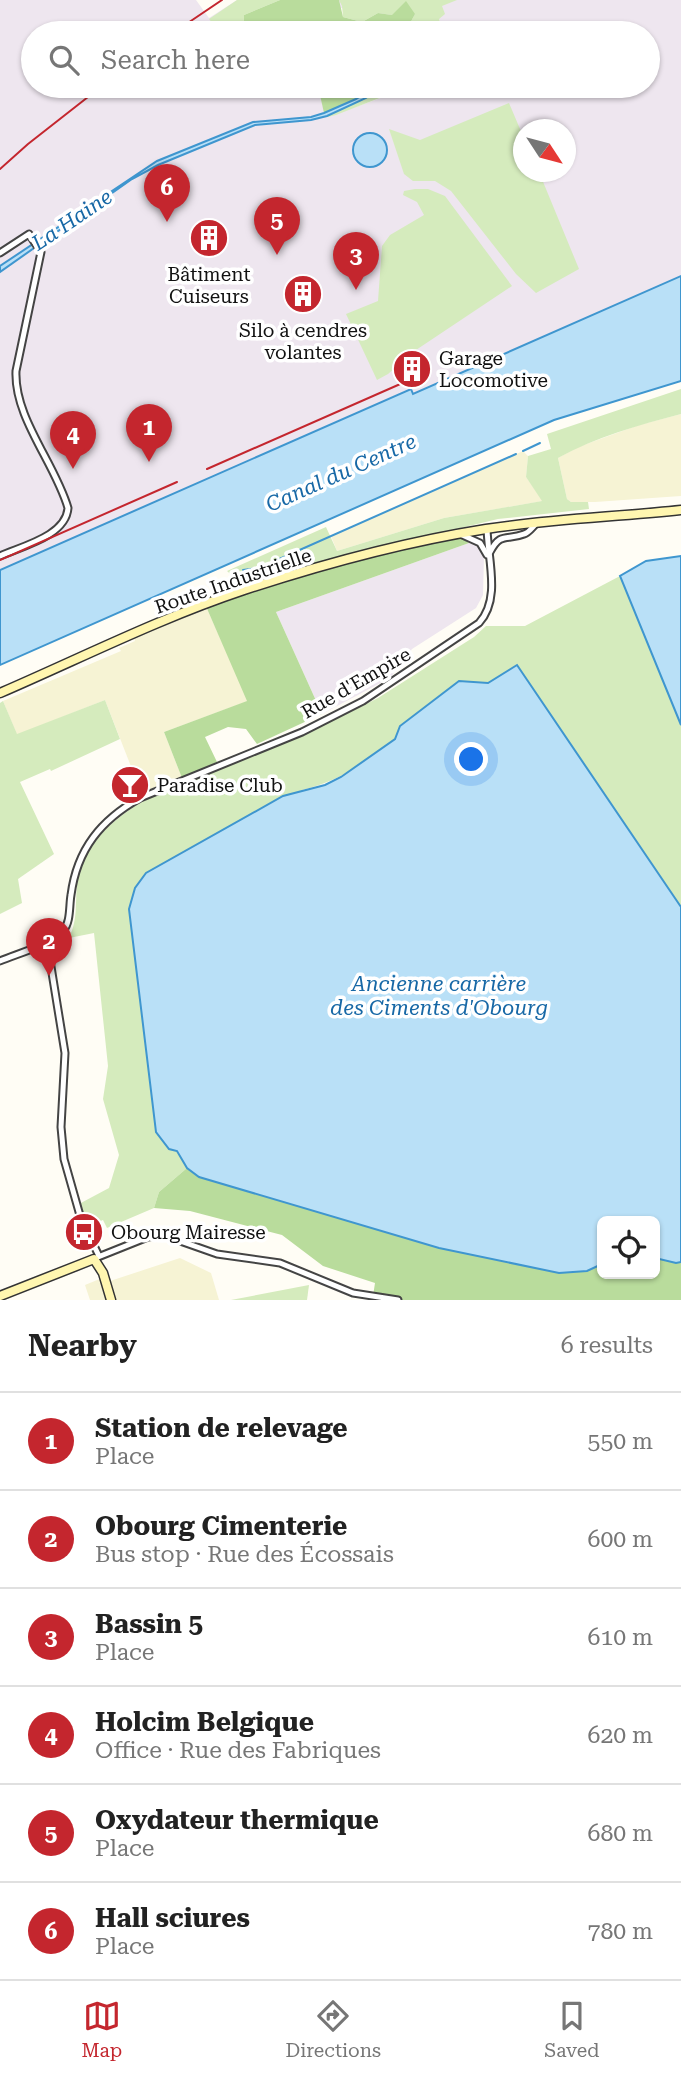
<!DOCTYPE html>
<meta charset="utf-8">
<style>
body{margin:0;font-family:"Roboto Serif",serif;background:#f6f6f6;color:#222}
.controls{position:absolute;right:21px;bottom:21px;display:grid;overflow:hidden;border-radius:10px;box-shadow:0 2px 5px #0004}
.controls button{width:63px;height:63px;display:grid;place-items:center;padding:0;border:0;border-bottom:2px solid #e0e0e0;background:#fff;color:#222;font:35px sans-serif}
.compass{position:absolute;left:513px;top:119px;width:63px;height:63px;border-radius:50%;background:#fff;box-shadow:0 2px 5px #0004;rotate:126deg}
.you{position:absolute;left:472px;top:760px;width:24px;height:24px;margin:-18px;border:5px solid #fff;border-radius:50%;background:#1a73e8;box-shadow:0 0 0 10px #1a73e833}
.badge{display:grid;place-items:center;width:46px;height:46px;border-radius:50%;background:#c4262e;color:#fff;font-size:23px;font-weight:700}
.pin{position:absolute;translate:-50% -58px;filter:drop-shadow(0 2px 4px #0008)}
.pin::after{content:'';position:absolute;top:37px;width:24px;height:21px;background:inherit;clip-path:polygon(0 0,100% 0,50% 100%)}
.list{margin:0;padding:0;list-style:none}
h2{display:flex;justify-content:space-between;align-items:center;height:91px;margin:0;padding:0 28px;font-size:30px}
h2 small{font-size:23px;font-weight:400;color:#767676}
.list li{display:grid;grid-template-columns:46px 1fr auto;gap:21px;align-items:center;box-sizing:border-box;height:98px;padding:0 28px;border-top:2px solid #e0e0e0}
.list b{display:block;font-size:26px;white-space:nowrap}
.list p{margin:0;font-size:23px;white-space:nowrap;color:#767676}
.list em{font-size:23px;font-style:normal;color:#767676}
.icon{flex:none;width:38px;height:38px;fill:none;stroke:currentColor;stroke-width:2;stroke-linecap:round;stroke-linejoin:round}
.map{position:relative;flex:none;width:681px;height:1300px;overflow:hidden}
.search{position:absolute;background:#fff;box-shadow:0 2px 5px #0004;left:21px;right:21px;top:21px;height:77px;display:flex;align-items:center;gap:18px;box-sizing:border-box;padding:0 24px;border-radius:38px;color:#767676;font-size:26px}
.sheet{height:679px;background:#fff}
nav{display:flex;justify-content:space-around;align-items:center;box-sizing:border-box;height:98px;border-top:2px solid #e0e0e0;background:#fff;font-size:19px;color:#767676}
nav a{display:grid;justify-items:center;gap:4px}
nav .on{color:#c4262e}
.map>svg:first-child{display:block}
</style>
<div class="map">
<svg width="681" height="1300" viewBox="0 0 681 1300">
<rect width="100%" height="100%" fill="#fffdf5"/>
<!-- industrial -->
<g fill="#eee6ef" fill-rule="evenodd">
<path d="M0,0H196L209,18L237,0H279L227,21L237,27L241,33H33V86H336L328,117L400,91L402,86H648V33H444L439,19L392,15L281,0H681V276L413,394L410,389L0,570ZM524,130H566V172H524Z"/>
<polygon points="469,543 477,546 484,557 483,595 476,608 412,649 390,678 322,714 276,612"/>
</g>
<!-- farmland -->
<g fill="#f6f3d4">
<polygon points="681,414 681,496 595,502 571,502 567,499 558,458 578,447 639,425"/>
<polygon points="523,451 528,456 526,477 543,501 444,518 337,551 331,536"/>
<polygon points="205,604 248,701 164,732 182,778 141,792 105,700 17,735 3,701 121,651 119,648 135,641 133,635"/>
<polygon points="180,1258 211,1273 219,1300 90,1300 85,1285 102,1278 104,1283"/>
</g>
<!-- green -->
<g fill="#d5ebbd">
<polygon points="237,0 280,0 244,15 243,33 227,21 213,24 209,19"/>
<polygon points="339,0 457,0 442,6 445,14 439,19 444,33 405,33 415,14 392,15 378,13 362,22 343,17 342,6"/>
<polygon points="376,86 402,86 400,90 336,115 328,117 324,113 363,95"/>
<polygon points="509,103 523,136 524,172 539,172 579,269 536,293 516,274 451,191 435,181 413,181 404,174 389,129 420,140"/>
<polygon points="415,189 428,189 445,196 512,286 413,352 388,374 377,380 346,314 378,301 382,246 390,235 424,215 417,202 403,195 404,191"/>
<path d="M681,389V414C639,425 596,437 558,458L567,499L571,502H588L589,509L498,519L340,557L247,589L227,571L326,527L337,551L444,518L542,501L526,477L528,456L551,449L547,434Z"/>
<path d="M620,576L681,725V907L517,666L488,683L459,682C413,723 364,776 302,790L135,888L129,909L156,1132L169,1149L177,1151L187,1168L159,1192L154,1208L107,1228L103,1220L98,1222L87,1220L79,1204L109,1188L119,1155L103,1099L108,1066L94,933L69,938C78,919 75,905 77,885C82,846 110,822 141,802L310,732L378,698L474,637L486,626H525Z"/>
<polygon points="105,700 120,739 51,771 50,769 20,782 54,854 18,879 22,903 0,914 0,703 3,701 17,734"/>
<polygon points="309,1285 307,1300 231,1300"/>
</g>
<!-- forest -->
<g fill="#b9dc9c">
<polygon points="280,0 339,0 343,17 362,22 378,13 392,15 406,1 415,14 405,33 291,33 288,30 274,33 243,33 244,15"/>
<polygon points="318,86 376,86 356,99 324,113"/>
<polygon points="460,534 469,543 276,612 322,714 257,744 246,729 228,727 205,737 217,762 182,778 164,732 247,701 205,604 290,575"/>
<polygon points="187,1168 200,1177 439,1248 599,1266 602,1264 602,1274 655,1274 655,1258 676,1263 681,1262 681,1300 398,1300 373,1296 375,1283 323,1266 282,1235 190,1211 154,1208 159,1192"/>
</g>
<!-- water -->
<g fill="#b9e0f7" stroke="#3f96cf" stroke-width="2">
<polygon points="376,86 381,86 366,98 327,116 311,120 255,125 158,165 132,179 0,272 0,266 157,161 253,122 311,117 324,113 356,99"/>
<circle cx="370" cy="150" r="17"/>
<polygon points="681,276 681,381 554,420 0,665 0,570 411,389 413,394"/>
<polygon points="681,556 681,725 620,576 646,561"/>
<polygon points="517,665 681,907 681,1262 676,1263 655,1258 655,1221 602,1221 602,1264 587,1271 559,1273 439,1248 199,1177 187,1168 177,1151 169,1149 156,1132 129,909 135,888 146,873 283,796 325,785 341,777 395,739 400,726 459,681 488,683"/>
</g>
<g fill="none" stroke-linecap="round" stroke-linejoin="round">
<!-- stream -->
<g stroke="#3f96cf" stroke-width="2">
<polyline points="523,451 540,443"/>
<polyline points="243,570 259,568 516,454"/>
</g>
<!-- street casing -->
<g stroke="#444" stroke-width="9">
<g id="street">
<path d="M0,253L29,234L41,252L16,371C14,418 55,463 68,508C66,536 22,546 0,556"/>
<polyline points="460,534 480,543 487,555"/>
<path d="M490,552C501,531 507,541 524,534C529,533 533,526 537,523"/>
<polyline points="47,942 65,1053 61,1127 64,1159 81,1219 99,1256"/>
<path d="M0,961C16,954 53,944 63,931C71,922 69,906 71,895C77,849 101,820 140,798L302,732L363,701L479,623C501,599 488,560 487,529"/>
<polyline points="98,1257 148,1237 163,1235 217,1254 280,1263 353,1293 398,1300"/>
</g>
</g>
<!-- secondary casing -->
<g stroke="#333" stroke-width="11">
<g id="secondary">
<path d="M0,693C81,658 160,618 244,590C323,564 404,542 486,529C550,519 616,517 681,510"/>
<polyline points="0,1296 94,1259 103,1273 111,1300"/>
</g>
</g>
<!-- street -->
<use href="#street" stroke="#fff" stroke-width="5"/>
<!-- secondary -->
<use href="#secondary" stroke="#fff6b0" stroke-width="8"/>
<!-- rail -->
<g stroke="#c4262e" stroke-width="2">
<polyline points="173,33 222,0"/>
<polyline points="0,169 28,144 102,86"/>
<polyline points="207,469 423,374"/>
<polyline points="0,560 177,482"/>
</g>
</g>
<!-- icons -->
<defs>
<g id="building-disc" transform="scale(2.0125)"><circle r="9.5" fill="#c4262e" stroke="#fff"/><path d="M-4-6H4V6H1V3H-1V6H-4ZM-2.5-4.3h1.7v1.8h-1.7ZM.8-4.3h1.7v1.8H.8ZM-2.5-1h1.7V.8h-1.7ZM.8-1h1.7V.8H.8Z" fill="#fff"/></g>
<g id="bar-disc" transform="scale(2.0125)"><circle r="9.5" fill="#c4262e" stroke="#fff"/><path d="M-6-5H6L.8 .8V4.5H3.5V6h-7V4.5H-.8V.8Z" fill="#fff"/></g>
<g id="bus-disc" transform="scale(2.0125)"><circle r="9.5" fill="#c4262e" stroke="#fff"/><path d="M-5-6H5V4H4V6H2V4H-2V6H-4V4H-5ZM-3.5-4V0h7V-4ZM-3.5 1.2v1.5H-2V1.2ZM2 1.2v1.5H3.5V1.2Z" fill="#fff"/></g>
</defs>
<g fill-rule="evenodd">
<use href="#building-disc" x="209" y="238"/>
<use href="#building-disc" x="303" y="294"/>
<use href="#building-disc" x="412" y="369"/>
<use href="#bar-disc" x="130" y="785"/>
<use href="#bus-disc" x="84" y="1232"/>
</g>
<g text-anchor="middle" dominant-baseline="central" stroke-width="7" stroke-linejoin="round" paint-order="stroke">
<!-- poi labels -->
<g font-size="19" fill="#111" stroke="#fff" text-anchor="start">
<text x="209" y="274" text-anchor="middle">Bâtiment<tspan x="209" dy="22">Cuiseurs</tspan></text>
<text x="303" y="330" text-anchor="middle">Silo à cendres<tspan x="303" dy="22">volantes</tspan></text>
<text x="439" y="358">Garage<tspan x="439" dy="22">Locomotive</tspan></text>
<text x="157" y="785">Paradise Club</text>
<text x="111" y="1232">Obourg Mairesse</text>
</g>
<!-- street labels -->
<g font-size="19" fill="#111" stroke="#fff">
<text transform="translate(233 581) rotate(-19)">Route Industrielle</text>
<text transform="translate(356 683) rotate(-30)">Rue d'Empire</text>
</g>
<!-- water labels -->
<g font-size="21" font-style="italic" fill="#1768a6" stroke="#fff">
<text transform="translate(72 220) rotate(-34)">La Haine</text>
<text transform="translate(341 473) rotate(-24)">Canal du Centre</text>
<text x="439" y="984">Ancienne carrière<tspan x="439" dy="24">des Ciments d'Obourg</tspan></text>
</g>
</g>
</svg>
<div class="controls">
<button><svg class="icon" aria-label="locate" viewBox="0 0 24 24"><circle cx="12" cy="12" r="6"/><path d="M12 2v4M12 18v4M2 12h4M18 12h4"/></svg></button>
</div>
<svg class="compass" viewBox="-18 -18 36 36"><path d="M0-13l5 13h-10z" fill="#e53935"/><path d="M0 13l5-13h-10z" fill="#767676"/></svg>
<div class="you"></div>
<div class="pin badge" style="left:149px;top:462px">1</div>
<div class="pin badge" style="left:49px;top:976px">2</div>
<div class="pin badge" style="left:356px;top:290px">3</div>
<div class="pin badge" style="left:73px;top:469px">4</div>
<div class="pin badge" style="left:277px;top:255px">5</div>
<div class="pin badge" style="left:167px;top:222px">6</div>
<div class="search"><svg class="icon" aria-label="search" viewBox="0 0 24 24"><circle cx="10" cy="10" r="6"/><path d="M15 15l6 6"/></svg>Search here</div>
</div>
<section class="sheet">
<h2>Nearby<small>6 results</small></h2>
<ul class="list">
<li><span class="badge">1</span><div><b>Station de relevage</b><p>Place</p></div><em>550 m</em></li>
<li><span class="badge">2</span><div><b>Obourg Cimenterie</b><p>Bus stop · Rue des Écossais</p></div><em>600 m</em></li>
<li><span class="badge">3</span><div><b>Bassin 5</b><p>Place</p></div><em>610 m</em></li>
<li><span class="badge">4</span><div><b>Holcim Belgique</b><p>Office · Rue des Fabriques</p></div><em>620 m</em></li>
<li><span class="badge">5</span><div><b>Oxydateur thermique</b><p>Place</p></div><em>680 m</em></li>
<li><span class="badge">6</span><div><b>Hall sciures</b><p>Place</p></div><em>780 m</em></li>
</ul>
</section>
<nav>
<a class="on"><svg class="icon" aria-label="map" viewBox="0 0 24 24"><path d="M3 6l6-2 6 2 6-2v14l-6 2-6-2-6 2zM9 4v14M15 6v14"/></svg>Map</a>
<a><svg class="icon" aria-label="directions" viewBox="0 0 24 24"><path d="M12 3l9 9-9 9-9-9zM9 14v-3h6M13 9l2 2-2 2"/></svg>Directions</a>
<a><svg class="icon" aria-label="saved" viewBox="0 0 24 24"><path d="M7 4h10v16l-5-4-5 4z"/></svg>Saved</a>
</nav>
